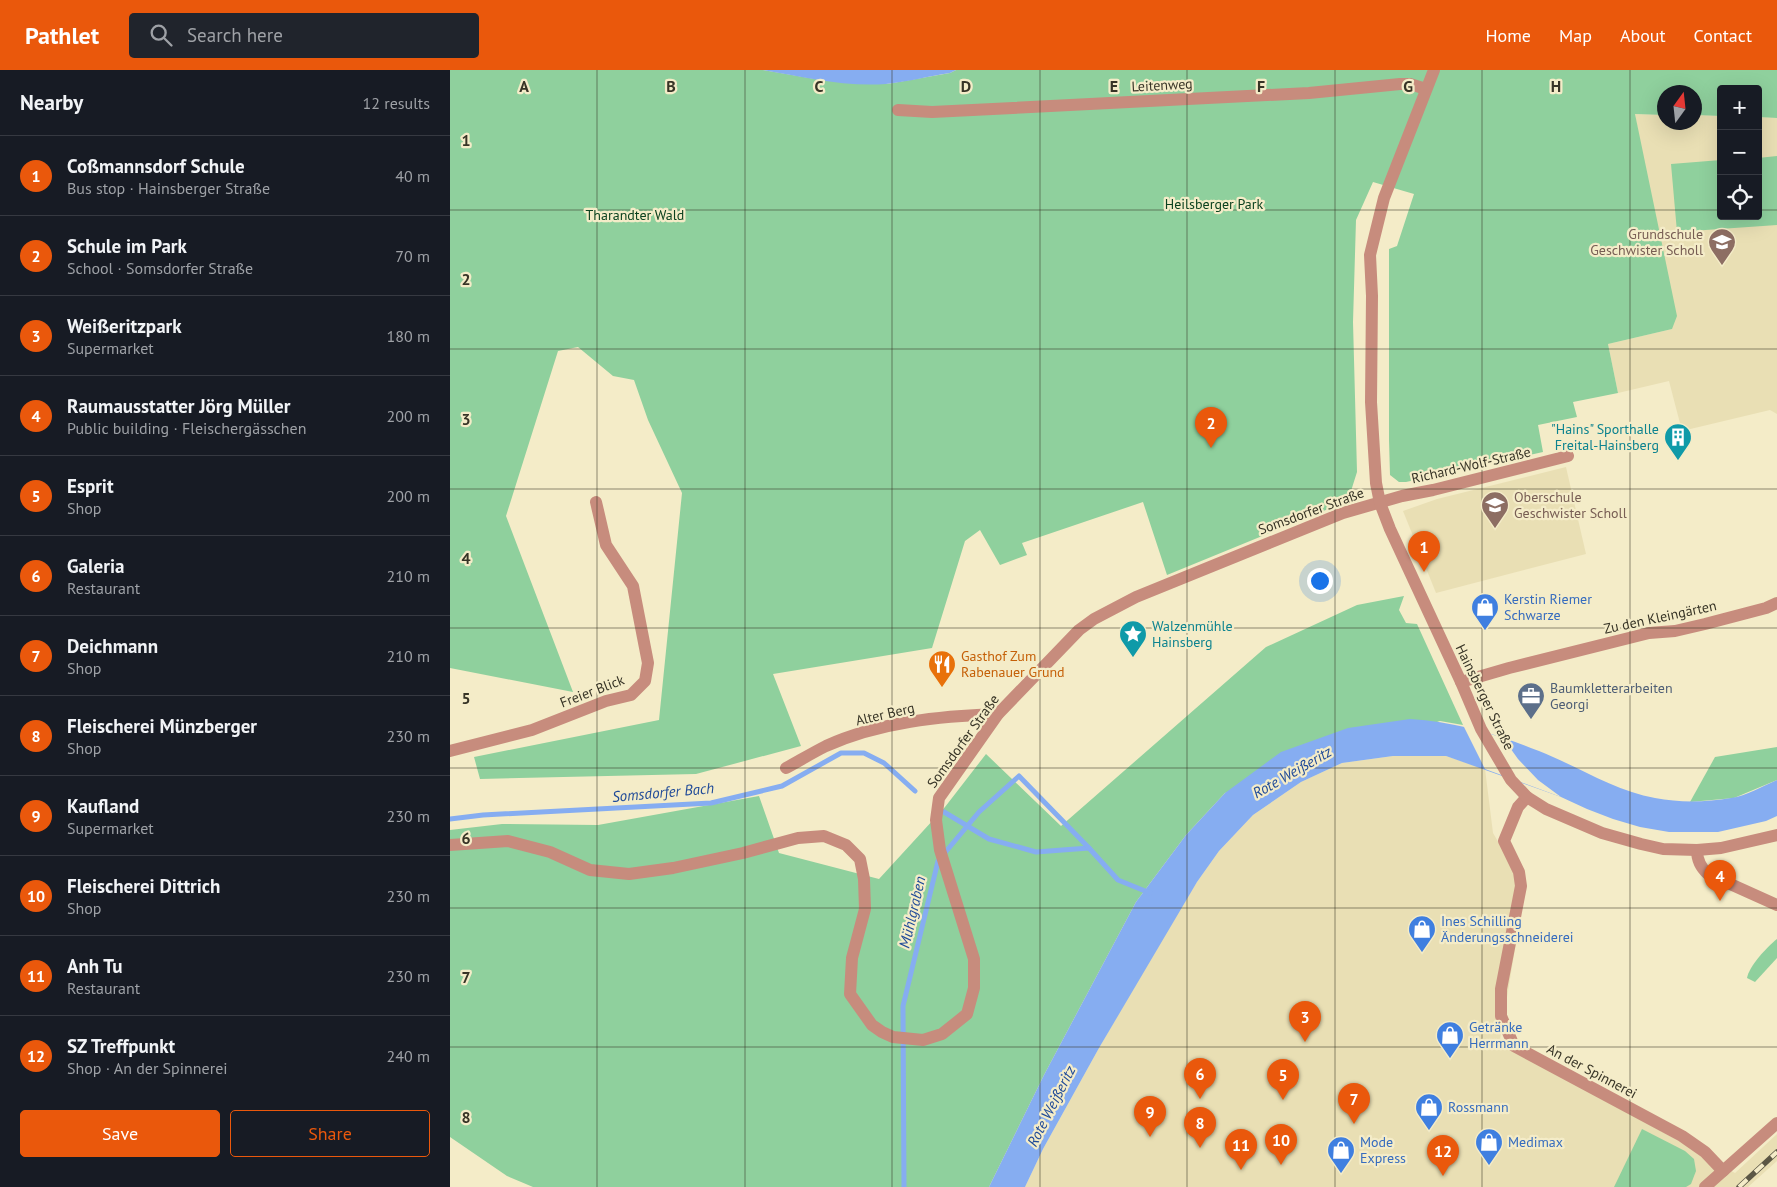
<!DOCTYPE html>
<meta charset="utf-8">
<style>
body{margin:0;font-family:"PT Sans",sans-serif;background:#20242c;color:#f1f3f6}
.controls{position:absolute;right:15px;top:15px;display:grid;overflow:hidden;border-radius:5px;box-shadow:0 5px 20px #0002}
.controls button{width:45px;height:45px;display:grid;place-items:center;padding:0;border:0;border-bottom:1px solid #363941;background:#171b24;color:#f1f3f6;font:25px sans-serif}
.compass{position:absolute;left:1207px;top:15px;width:45px;height:45px;border-radius:50%;background:#171b24;box-shadow:0 5px 20px #0002;rotate:15deg}
.you{position:absolute;left:869px;top:510px;width:18px;height:18px;margin:-12px;border:4px solid #fff;border-radius:50%;background:#1a73e8;box-shadow:0 0 0 8px #1a73e833}
.badge{display:grid;place-items:center;width:32px;height:32px;border-radius:50%;background:#ea580c;color:#fff;font-size:16px;font-weight:700}
.pin{position:absolute;translate:-50% -41px;filter:drop-shadow(0 1px 2px #0008)}
.pin::after{content:'';position:absolute;top:26px;width:18px;height:15px;background:inherit;clip-path:polygon(0 0,100% 0,50% 100%)}
.list{margin:0;padding:0;list-style:none}
h2{display:flex;justify-content:space-between;align-items:center;height:65px;margin:0;padding:0 20px;font-size:21px}
h2 small{font-size:16px;font-weight:400;color:#9ea1a6}
.list li{display:grid;grid-template-columns:32px 1fr auto;gap:15px;align-items:center;box-sizing:border-box;height:80px;padding:0 20px;border-top:1px solid #363941}
.list b{display:block;font-size:19px;white-space:nowrap}
.list p{margin:0;font-size:16px;white-space:nowrap;color:#9ea1a6}
.list em{font-size:16px;font-style:normal;color:#9ea1a6}
.actions{display:flex;gap:10px;padding:15px 20px}
.actions a{flex:1;padding:11px 0;border:1px solid #ea580c;border-radius:5px;text-align:center;font-size:18px;color:#ea580c}
.actions .main{background:#ea580c;color:#fff}
.icon{flex:none;width:28px;height:28px;fill:none;stroke:currentColor;stroke-width:2;stroke-linecap:round;stroke-linejoin:round}
.map{position:relative;flex:none;width:1327px;height:1117px;overflow:hidden}
header{display:flex;align-items:center;gap:30px;box-sizing:border-box;height:70px;padding:0 25px;background:#ea580c;color:#fff}
header strong{font-size:24px}
nav{display:flex;gap:28px;margin-inline-start:auto;font-size:18px}
.search{width:350px;height:45px;background:#20242c;display:flex;align-items:center;gap:12px;box-sizing:border-box;padding:0 18px;border-radius:5px;color:#9ea1a6;font-size:19px}
main{display:flex}
aside{flex:1;background:#171b24}
.map>svg:first-child{display:block}
</style>
<header>
<strong>Pathlet</strong>
<div class="search"><svg class="icon" aria-label="search" viewBox="0 0 24 24"><circle cx="10" cy="10" r="6"/><path d="M15 15l6 6"/></svg>Search here</div>
<nav><a>Home</a><a>Map</a><a>About</a><a>Contact</a></nav>
</header>
<main>
<aside>
<h2>Nearby<small>12 results</small></h2>
<ul class="list">
<li><span class="badge">1</span><div><b>Coßmannsdorf Schule</b><p>Bus stop · Hainsberger Straße</p></div><em>40 m</em></li>
<li><span class="badge">2</span><div><b>Schule im Park</b><p>School · Somsdorfer Straße</p></div><em>70 m</em></li>
<li><span class="badge">3</span><div><b>Weißeritzpark</b><p>Supermarket</p></div><em>180 m</em></li>
<li><span class="badge">4</span><div><b>Raumausstatter Jörg Müller</b><p>Public building · Fleischergässchen</p></div><em>200 m</em></li>
<li><span class="badge">5</span><div><b>Esprit</b><p>Shop</p></div><em>200 m</em></li>
<li><span class="badge">6</span><div><b>Galeria</b><p>Restaurant</p></div><em>210 m</em></li>
<li><span class="badge">7</span><div><b>Deichmann</b><p>Shop</p></div><em>210 m</em></li>
<li><span class="badge">8</span><div><b>Fleischerei Münzberger</b><p>Shop</p></div><em>230 m</em></li>
<li><span class="badge">9</span><div><b>Kaufland</b><p>Supermarket</p></div><em>230 m</em></li>
<li><span class="badge">10</span><div><b>Fleischerei Dittrich</b><p>Shop</p></div><em>230 m</em></li>
<li><span class="badge">11</span><div><b>Anh Tu</b><p>Restaurant</p></div><em>230 m</em></li>
<li><span class="badge">12</span><div><b>SZ Treffpunkt</b><p>Shop · An der Spinnerei</p></div><em>240 m</em></li>
</ul>
<div class="actions"><a class="main">Save</a><a>Share</a></div>
</aside>
<div class="map">
<svg width="1327" height="1117" viewBox="0 0 1327 1117">
<rect width="100%" height="100%" fill="#f4ecc8"/>
<!-- built -->
<g fill="#e9dfb4">
<polygon points="1185,44 1214,45 1214,52 1244,52 1245,45 1271,46 1271,146 1308,146 1308,47 1327,48 1327,344 1320,340 1232,361 1219,311 1168,323 1158,274 1222,259"/>
<polygon points="1116,397 1136,484 986,523 953,441 987,429"/>
<polygon points="943,686 996,686 1035,699 1043,763 1075,818 1050,970 1285,1103 1327,1064 1327,1091 1298,1117 575,1117 593,1079 649,978 719,856 747,812 769,781 803,745 851,712 892,693"/>
</g>
<!-- green -->
<g fill="#8fd09d">
<polygon points="0,0 313,0 371,10 437,14 500,3 506,0 1327,0 1327,48 1308,47 1308,19 1271,19 1271,46 1245,45 1244,22 1214,22 1214,45 1185,44 1227,246 1222,259 1158,274 1168,323 1123,332 1127,347 1088,355 1093,382 956,412 949,412 940,405 939,370 939,179 947,176 964,124 923,112 906,150 903,252 907,402 901,421 888,435 717,505 693,432 572,473 577,485 550,495 530,460 515,471 482,578 323,604 351,676 246,704 30,709 24,687 209,650 232,423 198,350 184,310 163,306 128,277 108,281 56,446 123,622 0,598"/>
<polygon points="1327,86 1327,155 1227,162 1221,94 1271,90 1271,146 1308,146 1308,88"/>
<polygon points="954,526 949,540 956,553 967,554 1013,655 990,651 775,723 736,765 686,832 594,1005 539,1117 83,1117 57,1106 0,1067 0,760 52,754 148,755 309,726 329,783 429,809 495,737 536,684 611,756 816,577 907,535"/>
<polygon points="1327,677 1327,710 1284,728 1240,732 1265,687"/>
<path d="M1327,869V888L1305,912L1297,908C1299,896 1317,877 1327,869Z"/>
<polygon points="1192,1059 1235,1081 1244,1089 1246,1101 1241,1114 1236,1117 1164,1117"/>
</g>
<!-- water -->
<g fill="#86adf1">
<path d="M313,0H506L500,3C479,6 457,12 436,14C394,17 353,7 313,0Z"/>
<path d="M960,649C1006,652 1047,664 1089,681C1127,696 1165,721 1205,728C1231,733 1256,732 1281,728C1296,726 1313,716 1327,710V746L1316,751L1268,762H1219L1190,757L1163,749L1137,739L1111,727L996,686H943L892,693L851,712L803,745L769,781L747,812L649,978L593,1079L575,1117H539L594,1005L686,832L736,765L775,723L831,682L898,658Z"/>
</g>
<!-- pier -->
<polygon fill="#f4ecc8" points="1013,655 1053,668 1068,689 1088,710 1111,727 1035,699"/>
<g fill="none" stroke-linecap="round" stroke-linejoin="round">
<!-- stream -->
<g stroke="#86adf1" stroke-width="5">
<polyline points="494,742 539,769 586,782 639,778 668,810 700,823"/>
<polyline points="0,749 33,745 261,733 332,716 391,683 414,683 434,693 465,721"/>
<polyline points="454,1117 453,936 488,791 529,742 569,706 639,778"/>
</g>
<!-- minor -->
<g stroke="#c78c7d" stroke-width="12">
<polyline points="448,40 482,42 859,23 950,14 960,14 976,19"/>
<polyline points="1011,612 1059,598 1199,563 1225,561 1255,554 1316,538 1327,533"/>
<polyline points="0,681 82,660 156,631 181,625 195,611 198,593 183,516 156,475 146,432"/>
<path d="M336,698C349,691 362,683 376,676C429,652 490,646 548,644"/>
<polyline points="1077,727 1068,737 1054,771 1069,802 1071,816 1051,919 1051,946 1064,976 1232,1066 1255,1082 1273,1101"/>
<polyline points="0,775 58,771 100,782 140,800 179,804 223,798 293,783 348,768 374,766 396,775 410,789 414,809 415,839 402,888 400,924 422,955 432,962 443,967 473,970 492,964 517,944 524,918 524,889 490,780 486,750 489,728 548,644 629,560 644,549 686,527 893,443 952,426 983,420 1118,386"/>
<path d="M1247,780C1247,790 1250,797 1258,804L1327,835"/>
<polyline points="1255,1117 1327,1053"/>
</g>
<!-- tertiary -->
<polyline stroke="#c78c7d" stroke-width="12" points="984,0 934,128 920,185 922,226 921,332 926,413 930,433 940,459 1011,612 1031,659 1061,710 1077,727 1096,739 1152,763 1191,774 1213,779 1247,780 1271,778 1327,765"/>
<!-- rail casing -->
<g stroke="#5b5745" stroke-width="5.5">
<polyline id="rail" points="1289,1117 1327,1082"/>
</g>
<!-- rail -->
<use href="#rail" stroke="#f4ecc8" stroke-width="4" stroke-dasharray="11" stroke-linecap="butt"/>
</g>
<!-- grid -->
<path fill="none" stroke="#373426" stroke-width="1" stroke-opacity="0.55" d="M147,0V1117M295,0V1117M442,0V1117M590,0V1117M737,0V1117M885,0V1117M1032,0V1117M1180,0V1117M0,140H1271M1308,140H1327M0,279H1327M0,419H1327M0,558H1327M0,698H1327M0,838H1327M0,977H1327"/>
<!-- icons -->
<defs>
<g id="school-pin" transform="scale(1.4375)"><path d="M0 17L-7.5 6A9.5 9.5 0 1 1 7.5 6Z" fill="#8d6e63" stroke="#f4ecc8"/><path d="M0-5L7-2L0 1L-7-2ZM-4 1L0 2.5L4 1V4Q0 6-4 4Z" fill="#fff"/></g>
<g id="building-pin" transform="scale(1.4375)"><path d="M0 17L-7.5 6A9.5 9.5 0 1 1 7.5 6Z" fill="#0f9aa8" stroke="#f4ecc8"/><path d="M-4-6H4V6H1V3H-1V6H-4ZM-2.5-4.3h1.7v1.8h-1.7ZM.8-4.3h1.7v1.8H.8ZM-2.5-1h1.7V.8h-1.7ZM.8-1h1.7V.8H.8Z" fill="#fff"/></g>
<g id="shop-pin" transform="scale(1.4375)"><path d="M0 17L-7.5 6A9.5 9.5 0 1 1 7.5 6Z" fill="#3f7fe0" stroke="#f4ecc8"/><path d="M-5-2.5h2.3a2.7 3.5 0 0 1 5.4 0H5L5.5 6h-11ZM-1.5-2.5h3a1.5 2.3 0 0 0-3 0Z" fill="#fff"/></g>
<g id="sight-pin" transform="scale(1.4375)"><path d="M0 17L-7.5 6A9.5 9.5 0 1 1 7.5 6Z" fill="#0f9aa8" stroke="#f4ecc8"/><path d="M0-6L1.8-2.2L6-1.7L2.9 1.2L3.7 5.4L0 3.3L-3.7 5.4L-2.9 1.2L-6-1.7L-1.8-2.2Z" fill="#fff"/></g>
<g id="restaurant-pin" transform="scale(1.4375)"><path d="M0 17L-7.5 6A9.5 9.5 0 1 1 7.5 6Z" fill="#e8710a" stroke="#f4ecc8"/><path d="M-5-6h1v4h1v-4h1v4h1v-4h1v5L-1.5 .5V6h-2V.5L-5-1ZM5-6V6H3V1.5H1.5Q1.5-4 5-6Z" fill="#fff"/></g>
<g id="office-pin" transform="scale(1.4375)"><path d="M0 17L-7.5 6A9.5 9.5 0 1 1 7.5 6Z" fill="#5c6f8a" stroke="#f4ecc8"/><path d="M-6-3h4V-5.5h4V-3h4V5H-6ZM-1-4.5V-3h2v-1.5ZM-6 0V1H6V0Z" fill="#fff"/></g>
</defs>
<g fill-rule="evenodd">
<use href="#school-pin" x="1272" y="172"/>
<use href="#building-pin" x="1228" y="367"/>
<use href="#school-pin" x="1045" y="435"/>
<use href="#shop-pin" x="1035" y="537"/>
<use href="#sight-pin" x="683" y="564"/>
<use href="#restaurant-pin" x="492" y="594"/>
<use href="#office-pin" x="1081" y="626"/>
<use href="#shop-pin" x="972" y="859"/>
<use href="#shop-pin" x="1000" y="965"/>
<use href="#shop-pin" x="979" y="1037"/>
<use href="#shop-pin" x="1039" y="1072"/>
<use href="#shop-pin" x="891" y="1080"/>
</g>
<g text-anchor="middle" dominant-baseline="central" stroke-width="4.5" stroke-linejoin="round" paint-order="stroke">
<!-- street labels -->
<g font-size="14" fill="#373426" stroke="#f4ecc8">
<text transform="translate(712 15) rotate(-3)">Leitenweg</text>
<text transform="translate(1021 395) rotate(-13)">Richard-Wolf-Straße</text>
<text transform="translate(861 441) rotate(-20)">Somsdorfer Straße</text>
<text transform="translate(1210 547) rotate(-12)">Zu den Kleingärten</text>
<text transform="translate(142 621) rotate(-21)">Freier Blick</text>
<text transform="translate(1035 627) rotate(64)">Hainsberger Straße</text>
<text transform="translate(435 644) rotate(-13)">Alter Berg</text>
<text transform="translate(513 671) rotate(-54)">Somsdorfer Straße</text>
<text transform="translate(1142 1001) rotate(28)">An der Spinnerei</text>
</g>
<!-- park labels -->
<g font-size="14" fill="#0b421f" stroke="#f4ecc8">
<text x="764" y="134">Heilsberger Park</text>
<text x="185" y="145">Tharandter Wald</text>
</g>
<!-- education labels -->
<g font-size="14" fill="#785e54" stroke="#f4ecc8" text-anchor="end">
<text x="1253" y="164">Grundschule<tspan x="1253" dy="16">Geschwister Scholl</tspan></text>
<text x="1064" y="427" text-anchor="start">Oberschule<tspan x="1064" dy="16">Geschwister Scholl</tspan></text>
</g>
<!-- culture labels -->
<g font-size="14" fill="#0d838f" stroke="#f4ecc8" text-anchor="end">
<text x="1209" y="359">"Hains" Sporthalle<tspan x="1209" dy="16">Freital-Hainsberg</tspan></text>
<text x="702" y="556" text-anchor="start">Walzenmühle<tspan x="702" dy="16">Hainsberg</tspan></text>
</g>
<!-- shop labels -->
<g font-size="14" fill="#366cbe" stroke="#f4ecc8" text-anchor="start">
<text x="1054" y="529">Kerstin Riemer<tspan x="1054" dy="16">Schwarze</tspan></text>
<text x="991" y="851">Ines Schilling<tspan x="991" dy="16">Änderungsschneiderei</tspan></text>
<text x="1019" y="957">Getränke<tspan x="1019" dy="16">Herrmann</tspan></text>
<text x="998" y="1037">Rossmann</text>
<text x="910" y="1072">Mode<tspan x="910" dy="16">Express</tspan></text>
<text x="1058" y="1072">Medimax</text>
</g>
<!-- food labels -->
<g font-size="14" fill="#c56008" stroke="#f4ecc8" text-anchor="start">
<text x="511" y="586">Gasthof Zum<tspan x="511" dy="16">Rabenauer Grund</tspan></text>
</g>
<!-- service labels -->
<g font-size="14" fill="#4e5e75" stroke="#f4ecc8" text-anchor="start">
<text x="1100" y="618">Baumkletterarbeiten<tspan x="1100" dy="16">Georgi</tspan></text>
</g>
<!-- water labels -->
<g font-size="15" font-style="italic" fill="#1f4a98" stroke="#f4ecc8">
<text transform="translate(842 702) rotate(-30)">Rote Weißeritz</text>
<text transform="translate(213 722) rotate(-5)">Somsdorfer Bach</text>
<text transform="translate(462 842) rotate(-77)">Mühlgraben</text>
<text transform="translate(601 1036) rotate(-63)">Rote Weißeritz</text>
</g>
</g>
<g font-size="16" text-anchor="middle" font-weight="bold" fill="#373426" stroke="#f4ecc8" stroke-width="4.5" stroke-linejoin="round" paint-order="stroke">
<text x="74" y="22">A</text>
<text x="221" y="22">B</text>
<text x="369" y="22">C</text>
<text x="516" y="22">D</text>
<text x="664" y="22">E</text>
<text x="811" y="22">F</text>
<text x="958" y="22">G</text>
<text x="1106" y="22">H</text>
<text x="16" y="76">1</text>
<text x="16" y="215">2</text>
<text x="16" y="355">3</text>
<text x="16" y="494">4</text>
<text x="16" y="634">5</text>
<text x="16" y="774">6</text>
<text x="16" y="913">7</text>
<text x="16" y="1053">8</text>
</g>
</svg>
<div class="controls">
<button>+</button>
<button>−</button>
<button><svg class="icon" aria-label="locate" viewBox="0 0 24 24"><circle cx="12" cy="12" r="6"/><path d="M12 2v4M12 18v4M2 12h4M18 12h4"/></svg></button>
</div>
<svg class="compass" viewBox="-18 -18 36 36"><path d="M0-13l5 13h-10z" fill="#e53935"/><path d="M0 13l5-13h-10z" fill="#9ea1a6"/></svg>
<div class="you"></div>
<div class="pin badge" style="left:974px;top:502px">1</div>
<div class="pin badge" style="left:761px;top:378px">2</div>
<div class="pin badge" style="left:855px;top:972px">3</div>
<div class="pin badge" style="left:1270px;top:831px">4</div>
<div class="pin badge" style="left:833px;top:1030px">5</div>
<div class="pin badge" style="left:750px;top:1029px">6</div>
<div class="pin badge" style="left:904px;top:1054px">7</div>
<div class="pin badge" style="left:750px;top:1078px">8</div>
<div class="pin badge" style="left:700px;top:1067px">9</div>
<div class="pin badge" style="left:831px;top:1095px">10</div>
<div class="pin badge" style="left:791px;top:1100px">11</div>
<div class="pin badge" style="left:993px;top:1106px">12</div>
</div>
</main>
